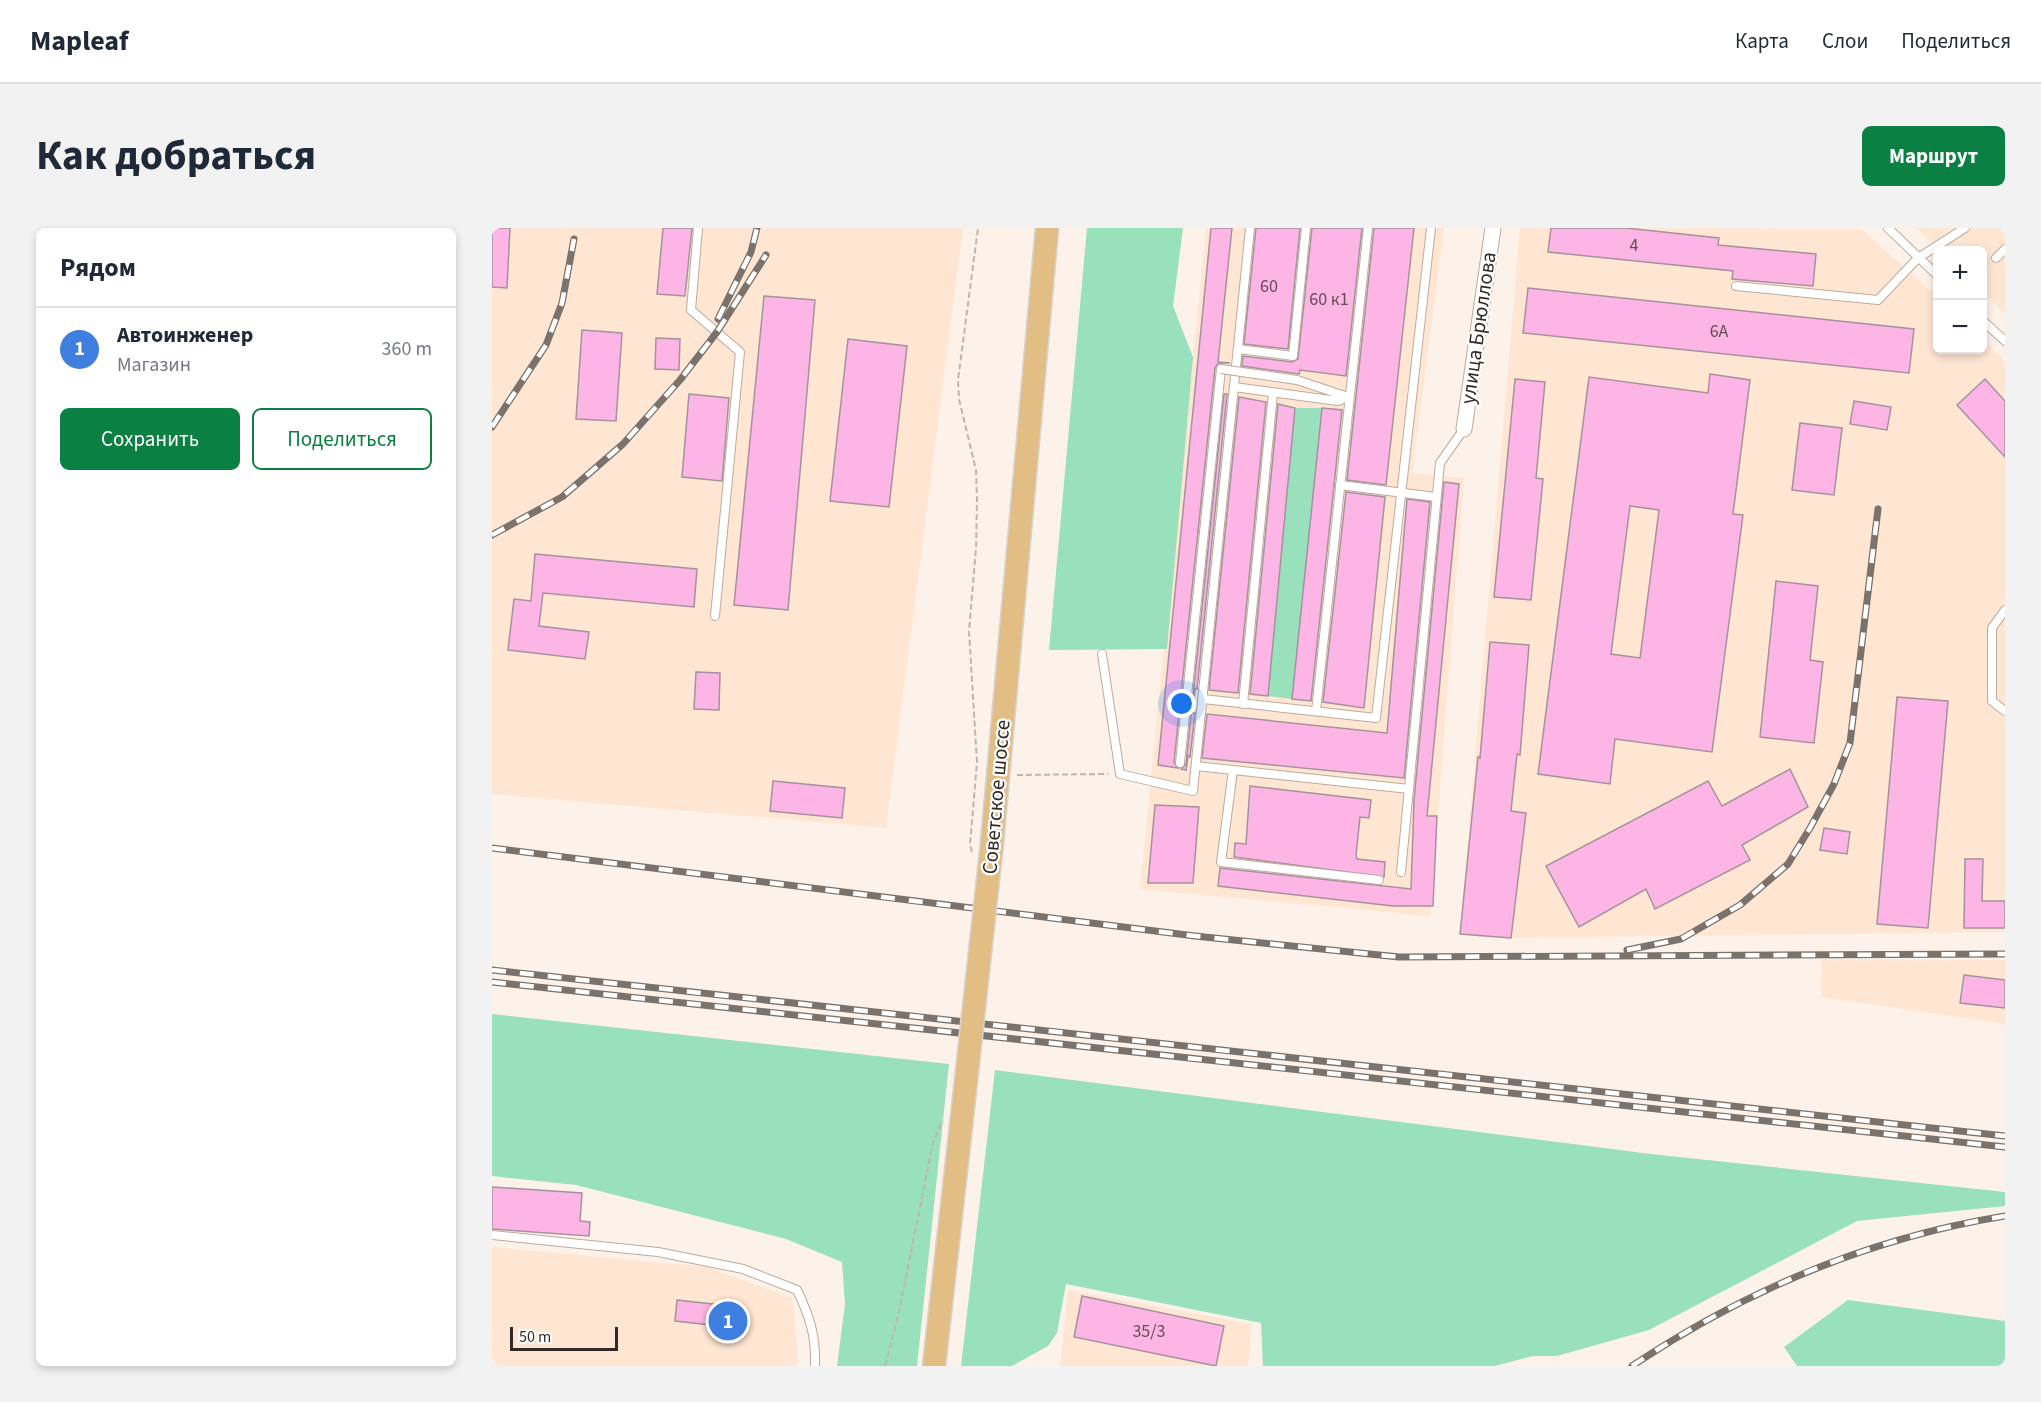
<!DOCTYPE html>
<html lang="ru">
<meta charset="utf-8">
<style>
body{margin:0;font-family:"Source Sans 3",sans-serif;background:#f2f2f3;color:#1f2937}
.controls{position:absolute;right:18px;top:18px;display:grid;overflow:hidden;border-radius:9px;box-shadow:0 3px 9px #0003}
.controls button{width:54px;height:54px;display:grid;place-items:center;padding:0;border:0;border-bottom:2px solid #e0e1e3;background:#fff;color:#1f2937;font:30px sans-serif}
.scale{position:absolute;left:18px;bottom:15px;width:108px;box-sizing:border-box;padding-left:6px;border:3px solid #312a25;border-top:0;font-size:16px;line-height:21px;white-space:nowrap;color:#312a25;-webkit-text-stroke:4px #fff;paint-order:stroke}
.you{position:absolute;left:690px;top:476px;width:21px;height:21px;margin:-15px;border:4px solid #fff;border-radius:50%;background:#1a73e8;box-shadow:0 0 0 9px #1a73e833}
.badge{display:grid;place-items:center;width:39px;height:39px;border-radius:50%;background:#0b8043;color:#fff;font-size:20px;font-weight:700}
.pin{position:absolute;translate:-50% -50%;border:3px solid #fff;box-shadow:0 2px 6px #0006}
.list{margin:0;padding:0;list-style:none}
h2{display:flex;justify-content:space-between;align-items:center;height:78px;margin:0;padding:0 24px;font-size:26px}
h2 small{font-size:20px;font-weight:400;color:#747a83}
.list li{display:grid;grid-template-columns:39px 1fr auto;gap:18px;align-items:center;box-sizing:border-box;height:84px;padding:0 24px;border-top:2px solid #e0e1e3}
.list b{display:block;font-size:22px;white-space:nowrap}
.list p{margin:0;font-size:20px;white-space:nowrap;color:#747a83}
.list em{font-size:20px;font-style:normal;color:#747a83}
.actions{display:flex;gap:12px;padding:18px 24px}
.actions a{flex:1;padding:14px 0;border:2px solid #0b8043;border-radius:9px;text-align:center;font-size:21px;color:#0b8043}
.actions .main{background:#0b8043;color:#fff}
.map{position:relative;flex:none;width:1513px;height:1138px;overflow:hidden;border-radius:9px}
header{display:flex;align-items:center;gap:36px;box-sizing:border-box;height:84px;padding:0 30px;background:#fff;border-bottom:2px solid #e0e1e3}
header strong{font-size:28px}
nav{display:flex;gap:33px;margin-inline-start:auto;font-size:21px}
.intro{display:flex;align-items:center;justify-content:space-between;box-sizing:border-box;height:144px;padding:0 36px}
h1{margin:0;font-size:42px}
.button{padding:15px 27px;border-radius:9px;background:#0b8043;color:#fff;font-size:21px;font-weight:700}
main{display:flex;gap:36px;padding:0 36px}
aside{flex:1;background:#fff;border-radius:9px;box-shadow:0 3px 9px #0003}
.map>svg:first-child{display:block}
</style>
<header>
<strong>Mapleaf</strong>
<nav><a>Карта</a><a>Слои</a><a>Поделиться</a></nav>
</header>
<div class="intro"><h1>Как добраться</h1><a class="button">Маршрут</a></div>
<main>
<aside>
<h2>Рядом<small></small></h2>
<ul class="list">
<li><span class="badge" style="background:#3f7fe0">1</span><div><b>Автоинженер</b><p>Магазин</p></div><em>360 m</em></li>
</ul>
<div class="actions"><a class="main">Сохранить</a><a>Поделиться</a></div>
</aside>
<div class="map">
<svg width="1513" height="1138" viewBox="0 0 1513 1138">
<rect width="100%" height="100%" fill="#fdf2e9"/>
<!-- built -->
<g fill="#ffe6d3">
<polygon points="0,0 471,0 394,600 0,566"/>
<polygon points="714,0 952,0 920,245 972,250 938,688 648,661"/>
<polygon points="1028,0 1369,1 1445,68 1446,122 1490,122 1491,111 1513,133 1513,704 1019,710 968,706"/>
<polygon points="1424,0 1513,0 1513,86 1491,64 1490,22 1447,22"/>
<polygon points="1330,731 1513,732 1513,796 1329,769"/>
<polygon points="0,1019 215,1039 300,1070 306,1125 305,1138 0,1138"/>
<polygon points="576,1062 759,1096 756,1138 568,1138"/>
</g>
<!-- green -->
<g fill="#99e1bc">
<polygon points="595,0 691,0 681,78 701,129 675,421 557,422"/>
<polygon points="803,180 830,180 800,471 776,468"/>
<polygon points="0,786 457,836 425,1138 345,1138 353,1076 350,1034 294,1011 84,957 0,948"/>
<polygon points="503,842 1159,926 1513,964 1513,978 1365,993 1157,1102 1065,1128 1041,1128 1003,1138 771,1138 769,1095 574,1056 565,1105 556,1118 520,1138 469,1138"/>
<polygon points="1356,1072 1513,1093 1513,1138 1305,1138 1292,1119"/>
</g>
<!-- building -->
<g fill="#fcb5e5" stroke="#a4929d" stroke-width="1.5" fill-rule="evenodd">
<polygon points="0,0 18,0 15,60 0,59"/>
<polygon points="171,0 200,0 193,68 165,66"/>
<polygon points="719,0 740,0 726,134 738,135 727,135 723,140 682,534 686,540 666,537"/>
<polygon points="764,0 808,0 796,121 752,116"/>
<polygon points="820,0 870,0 854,148 808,142 807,146 750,138 751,128 800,134 806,131"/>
<polygon points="882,0 922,0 894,257 855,252"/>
<polygon points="1059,0 1134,0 1227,10 1226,17 1324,26 1321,58 1240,51 1241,43 1056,24"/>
<polygon points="1036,60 1422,101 1417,145 1031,105"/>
<polygon points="272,68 323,72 296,382 242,377"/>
<polygon points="90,102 130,105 124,193 84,191"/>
<polygon points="164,110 188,111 187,142 163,141"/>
<polygon points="356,111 415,118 397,279 338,273"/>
<path d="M1218,146L1258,152L1241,286L1251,287L1220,524L1123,511L1118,556L1046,546L1097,149L1216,165ZM1138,278L1167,282L1148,430L1119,426Z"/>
<polygon points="1023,151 1053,154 1044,250 1051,251 1039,372 1002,369"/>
<polygon points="1493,151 1513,173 1513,229 1465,177"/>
<polygon points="197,166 237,170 230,253 190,249"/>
<polygon points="732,166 735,166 705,461 703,461 700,485 703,485 698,529 696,528 694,542 689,541 694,536"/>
<polygon points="747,169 774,174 746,465 717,462"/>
<polygon points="1362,173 1399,179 1395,202 1358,196"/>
<polygon points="786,176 803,180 776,468 758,466"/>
<polygon points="830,180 850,182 819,473 800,471"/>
<polygon points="1308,195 1350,200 1342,267 1300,262"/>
<polygon points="952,254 967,256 935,588 945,588 941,678 901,678 726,658 728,640 919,661 922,572"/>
<polygon points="854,264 893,269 872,480 831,474"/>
<polygon points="915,271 938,274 912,550 710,530 715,486 895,505"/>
<polygon points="43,326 205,341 202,379 51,365 47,398 97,404 93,431 16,422 22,371 39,373"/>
<polygon points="1284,353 1326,358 1318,432 1331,434 1322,515 1268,509"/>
<polygon points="998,414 1037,417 1028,527 1025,526 1019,583 1034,585 1019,710 968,706 986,529 988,530"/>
<polygon points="204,444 228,445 227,482 202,481"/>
<polygon points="1405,469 1456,473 1436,700 1385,696"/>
<polygon points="1298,541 1316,579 1250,617 1258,632 1163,681 1154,661 1087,699 1054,638 1216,553 1230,578"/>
<polygon points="281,553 353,560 350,590 278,583"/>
<polygon points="758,558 879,572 877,590 868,589 864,627 865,631 893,634 892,649 742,629 743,615 754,616"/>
<polygon points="663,577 707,579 701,655 656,655"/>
<polygon points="1332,600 1358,604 1355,626 1328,622"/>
<polygon points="1473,631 1491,631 1490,673 1513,673 1513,700 1472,700"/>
<polygon points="1472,747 1513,752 1513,780 1468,775"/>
<polygon points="0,959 90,965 88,993 98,994 97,1008 0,1001"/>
<polygon points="590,1068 732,1098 724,1138 582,1109"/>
<polygon points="185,1072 247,1079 245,1100 183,1093"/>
</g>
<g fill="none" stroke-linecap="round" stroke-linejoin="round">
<!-- service casing -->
<g stroke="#bcab9e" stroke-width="10">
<g id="service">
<polyline points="206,0 199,82 248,124 223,388"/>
<polyline points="1396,0 1446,48"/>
<polyline points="1504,30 1513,21"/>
<polyline points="1244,58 1386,72 1426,30 1473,0"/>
<polyline points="1490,92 1513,113"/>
<polyline points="746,121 801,128 814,0"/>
<polyline points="742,159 846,173 856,169 805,152"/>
<polyline points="848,257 944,269"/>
<polyline points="1513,382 1500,400 1500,473 1513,483"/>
<polyline points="610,426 628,546 701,563 758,0"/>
<polyline points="711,471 884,490 939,0"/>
<polyline points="751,476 781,165"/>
<polyline points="824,483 876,0"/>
<polyline points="688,535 729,141"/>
<polyline points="704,538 917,561"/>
<polyline points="741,542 729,634 887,652"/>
<polyline points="909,644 948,235 972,201"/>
<path d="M0,1007L166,1024L251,1041L305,1062C318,1089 324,1108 323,1138"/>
</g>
</g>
<!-- minor casing -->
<g stroke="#bcab9e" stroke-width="17">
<polyline id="minor" points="972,201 1001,0"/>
</g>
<!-- primary casing -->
<g stroke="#d6d4d3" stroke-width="25">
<g id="primary">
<polyline points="500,615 555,0"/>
<polyline points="442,1138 470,889"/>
</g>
</g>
<!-- path -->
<g stroke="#bfb5ae" stroke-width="2" stroke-dasharray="6 3" stroke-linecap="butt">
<polyline points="525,547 616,546"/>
<polyline points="480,624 478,617 485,534 477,403 484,320 485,272 484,242 467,171 466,152 486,0"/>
<polyline points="393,1138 406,1088 441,915 450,893"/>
</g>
<!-- service -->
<use href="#service" stroke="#fff" stroke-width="8"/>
<!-- minor -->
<use href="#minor" stroke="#fff" stroke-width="15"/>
<!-- primary -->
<use href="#primary" stroke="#e2be84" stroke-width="22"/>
<!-- rail casing -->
<g stroke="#7a726b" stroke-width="7">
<g id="rail">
<polyline points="226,91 259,24 265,0"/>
<polyline points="0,199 54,117 70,75 82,11"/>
<polyline points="0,307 70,269 131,216 188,152 225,104 274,27"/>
<polyline points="0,620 703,708 907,729 1513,726"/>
<polyline points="1135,722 1189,711 1248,677 1296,636 1318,600 1342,556 1358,515 1386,281"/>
<polyline points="0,742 1513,908"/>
<polyline points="0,754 1513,919"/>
<path d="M1140,1138C1254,1062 1377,1010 1513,988"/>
</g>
</g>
<!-- rail -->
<use href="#rail" stroke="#fff" stroke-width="4.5" stroke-dasharray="14" stroke-linecap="butt"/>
<!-- service-bridge casing -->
<g stroke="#bcab9e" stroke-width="10" stroke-linecap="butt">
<polyline id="service-bridge" points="729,141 805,152"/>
</g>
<!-- primary-bridge casing -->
<g stroke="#d6d4d3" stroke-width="25" stroke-linecap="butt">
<polyline id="primary-bridge" points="470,889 500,615"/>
</g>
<!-- service-bridge -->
<use href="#service-bridge" stroke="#fff" stroke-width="8"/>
<!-- primary-bridge -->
<use href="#primary-bridge" stroke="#e2be84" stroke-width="22"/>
</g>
<g text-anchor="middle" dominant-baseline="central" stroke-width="4.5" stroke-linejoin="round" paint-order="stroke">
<!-- number labels -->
<g font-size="18" fill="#644d55">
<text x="1142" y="17">4</text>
<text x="777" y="58">60</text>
<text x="837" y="71">60 к1</text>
<text x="1227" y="103">6А</text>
<text x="657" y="1103">35/3</text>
</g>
<!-- street labels -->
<g font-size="21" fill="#312a25" stroke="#fff">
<text transform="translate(986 100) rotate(-82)">улица Брюллова</text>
<text transform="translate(504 569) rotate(-85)">Советское шоссе</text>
</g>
</g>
</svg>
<div class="controls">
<button>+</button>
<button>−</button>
</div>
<div class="scale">50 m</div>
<div class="you"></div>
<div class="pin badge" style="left:236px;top:1093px;background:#3f7fe0">1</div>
</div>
</main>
